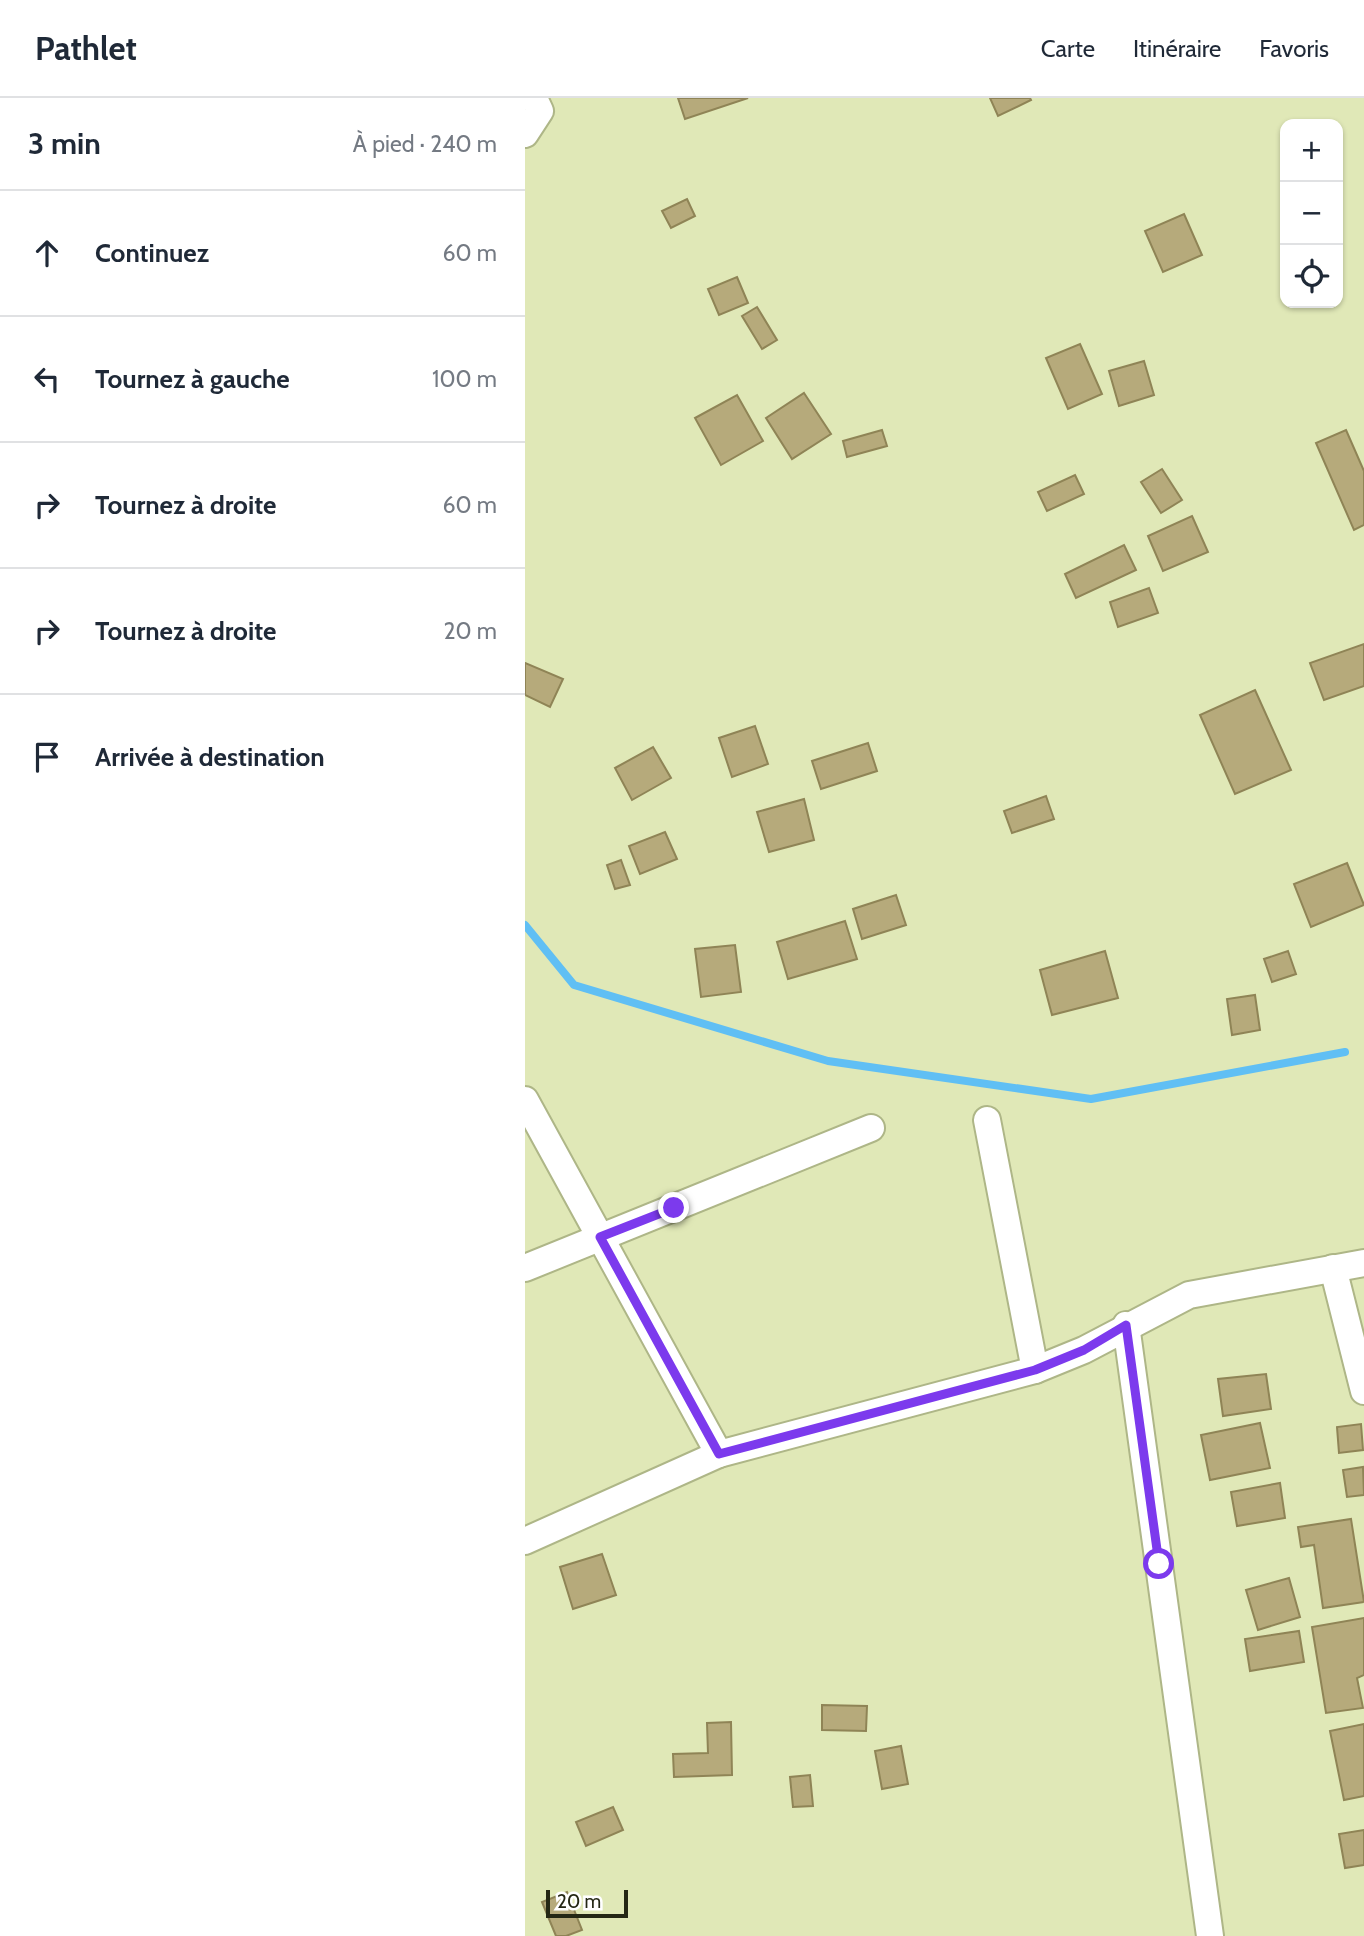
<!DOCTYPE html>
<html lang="fr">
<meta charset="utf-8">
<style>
body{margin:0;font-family:Cabin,sans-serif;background:#f2f2f3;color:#1f2937}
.controls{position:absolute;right:21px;top:21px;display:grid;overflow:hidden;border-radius:14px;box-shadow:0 2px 5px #0004}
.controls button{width:63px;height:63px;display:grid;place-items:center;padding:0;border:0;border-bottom:2px solid #e0e1e3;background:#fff;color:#1f2937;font:35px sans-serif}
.scale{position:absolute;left:21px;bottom:18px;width:82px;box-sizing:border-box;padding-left:7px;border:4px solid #242714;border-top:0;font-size:19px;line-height:24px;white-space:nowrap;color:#242714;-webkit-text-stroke:5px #fff;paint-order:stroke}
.stop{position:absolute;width:21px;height:21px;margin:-16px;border:5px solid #7c3aed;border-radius:50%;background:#fff}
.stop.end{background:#7c3aed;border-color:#fff;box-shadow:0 2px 7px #0008}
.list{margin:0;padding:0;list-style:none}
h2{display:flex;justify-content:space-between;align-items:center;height:91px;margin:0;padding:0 28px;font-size:30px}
h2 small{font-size:23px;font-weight:400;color:#747a83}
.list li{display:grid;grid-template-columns:46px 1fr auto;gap:21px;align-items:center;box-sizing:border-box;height:126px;padding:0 28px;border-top:2px solid #e0e1e3}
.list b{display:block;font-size:26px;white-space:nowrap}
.list em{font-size:23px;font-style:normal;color:#747a83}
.icon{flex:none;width:38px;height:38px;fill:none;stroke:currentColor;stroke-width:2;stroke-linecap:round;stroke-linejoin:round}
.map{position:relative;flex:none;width:839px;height:1838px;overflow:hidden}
header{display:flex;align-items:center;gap:42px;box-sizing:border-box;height:98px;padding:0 35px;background:#fff;border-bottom:2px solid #e0e1e3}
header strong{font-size:33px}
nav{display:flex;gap:38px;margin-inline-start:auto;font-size:24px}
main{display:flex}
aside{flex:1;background:#fff}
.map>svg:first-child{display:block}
</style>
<header>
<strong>Pathlet</strong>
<nav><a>Carte</a><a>Itinéraire</a><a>Favoris</a></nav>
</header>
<main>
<aside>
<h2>3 min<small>À pied · 240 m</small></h2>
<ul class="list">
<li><svg class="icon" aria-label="ahead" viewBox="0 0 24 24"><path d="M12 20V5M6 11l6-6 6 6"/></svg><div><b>Continuez</b></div><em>60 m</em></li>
<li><svg class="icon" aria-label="left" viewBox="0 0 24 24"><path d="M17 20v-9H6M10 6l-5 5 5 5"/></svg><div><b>Tournez à gauche</b></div><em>100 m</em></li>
<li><svg class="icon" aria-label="right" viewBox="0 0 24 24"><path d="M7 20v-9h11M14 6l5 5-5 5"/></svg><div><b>Tournez à droite</b></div><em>60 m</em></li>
<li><svg class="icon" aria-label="right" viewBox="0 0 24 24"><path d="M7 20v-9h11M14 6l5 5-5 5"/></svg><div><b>Tournez à droite</b></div><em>20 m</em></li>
<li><svg class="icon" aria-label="arrive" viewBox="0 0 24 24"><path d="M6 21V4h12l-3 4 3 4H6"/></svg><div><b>Arrivée à destination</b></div></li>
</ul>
</aside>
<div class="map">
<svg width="839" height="1838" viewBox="0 0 839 1838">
<rect width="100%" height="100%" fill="#e0e8b7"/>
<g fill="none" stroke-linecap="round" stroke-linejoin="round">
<!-- stream -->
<polyline stroke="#60bff4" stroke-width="8" points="0,827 49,887 303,963 566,1001 820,954"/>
</g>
<!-- building -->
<g fill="#b6aa7b" stroke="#8f8456" stroke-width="2">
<polygon points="153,0 223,0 160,21"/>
<polygon points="465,0 505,0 506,2 473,18"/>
<polygon points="162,101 170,118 146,130 137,113"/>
<polygon points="659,116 677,157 638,174 620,133"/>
<polygon points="212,179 223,205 194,217 183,191"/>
<polygon points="232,209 252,242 237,251 217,218"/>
<polygon points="555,246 577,296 543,311 521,260"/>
<polygon points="619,263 629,297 594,308 584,273"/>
<polygon points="279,295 306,336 267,361 241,320"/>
<polygon points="212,297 238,343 196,367 170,320"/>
<polygon points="357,332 362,348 322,359 318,343"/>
<polygon points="821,332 839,373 839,427 829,432 791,345"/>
<polygon points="637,371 657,402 636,415 616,384"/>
<polygon points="550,377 559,396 522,413 513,394"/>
<polygon points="667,418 683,454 638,473 623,438"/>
<polygon points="599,447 611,472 551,500 540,476"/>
<polygon points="624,490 633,515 593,529 585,504"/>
<polygon points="839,546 839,588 799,602 785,565"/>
<polygon points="0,565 38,581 25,609 0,597"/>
<polygon points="730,592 766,672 710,696 675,617"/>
<polygon points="230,628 243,666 207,679 194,640"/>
<polygon points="343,645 352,673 296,691 287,663"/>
<polygon points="128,649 146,680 107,702 90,670"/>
<polygon points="521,698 529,721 487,735 479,713"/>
<polygon points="279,701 289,742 244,754 232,714"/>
<polygon points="140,734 152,761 115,776 104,748"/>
<polygon points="96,762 105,787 90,791 82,767"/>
<polygon points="822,765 839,807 786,829 769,786"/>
<polygon points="371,797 381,827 337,841 328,811"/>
<polygon points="320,823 332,861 263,881 252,844"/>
<polygon points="210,847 216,894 176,899 170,851"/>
<polygon points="580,853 593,900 527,917 515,872"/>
<polygon points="763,853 771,876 747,884 739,861"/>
<polygon points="730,897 735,932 707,937 702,901"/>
<polygon points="741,1276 746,1311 698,1318 693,1281"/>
<polygon points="735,1325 745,1370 685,1382 676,1337"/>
<polygon points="836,1326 838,1352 814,1355 812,1329"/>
<polygon points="838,1369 839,1397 822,1399 818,1372"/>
<polygon points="755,1385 760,1420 712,1428 706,1394"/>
<polygon points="826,1421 839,1504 798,1510 789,1447 776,1449 773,1429"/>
<polygon points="77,1456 91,1497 48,1511 35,1469"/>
<polygon points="764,1480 775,1519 733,1532 721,1492"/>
<polygon points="839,1520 839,1577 832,1580 838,1610 801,1615 787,1529"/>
<polygon points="774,1533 779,1564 725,1573 720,1541"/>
<polygon points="297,1607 342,1608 341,1633 297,1632"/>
<polygon points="206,1624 207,1677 149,1679 148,1656 183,1655 182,1625"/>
<polygon points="839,1626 839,1698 819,1702 805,1633"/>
<polygon points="376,1648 383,1686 357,1691 350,1653"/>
<polygon points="285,1677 288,1708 268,1709 265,1679"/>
<polygon points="88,1709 98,1732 61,1748 51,1724"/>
<polygon points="839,1732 839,1767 820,1770 814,1736"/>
<polygon points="42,1794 57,1832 41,1838 31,1838 17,1804"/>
</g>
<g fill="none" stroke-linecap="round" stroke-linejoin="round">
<!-- minor casing -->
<g stroke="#aeb687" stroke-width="30">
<g id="minor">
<polyline points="0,36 15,13 9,0"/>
<polyline points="0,1002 194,1356"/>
<polyline points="462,1022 510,1272"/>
<polyline points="0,1170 346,1030"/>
<polyline points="808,1170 839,1293"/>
<polyline points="601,1227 685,1838"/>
<polyline points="0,1443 194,1356 510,1272 559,1252 664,1197 839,1165"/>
</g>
</g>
<!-- minor -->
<use href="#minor" stroke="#fff" stroke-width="26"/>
</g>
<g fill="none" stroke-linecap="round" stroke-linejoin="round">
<!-- route -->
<polyline stroke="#7c3aed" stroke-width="9" points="149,1110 75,1139 194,1356 510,1272 559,1252 601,1227 634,1466"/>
</g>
</svg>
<div class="controls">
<button>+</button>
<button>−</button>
<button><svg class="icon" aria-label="locate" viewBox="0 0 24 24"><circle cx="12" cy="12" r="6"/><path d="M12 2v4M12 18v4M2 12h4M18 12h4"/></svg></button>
</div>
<div class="scale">20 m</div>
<div class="stop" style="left:634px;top:1466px"></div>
<div class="stop end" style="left:149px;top:1110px"></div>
</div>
</main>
